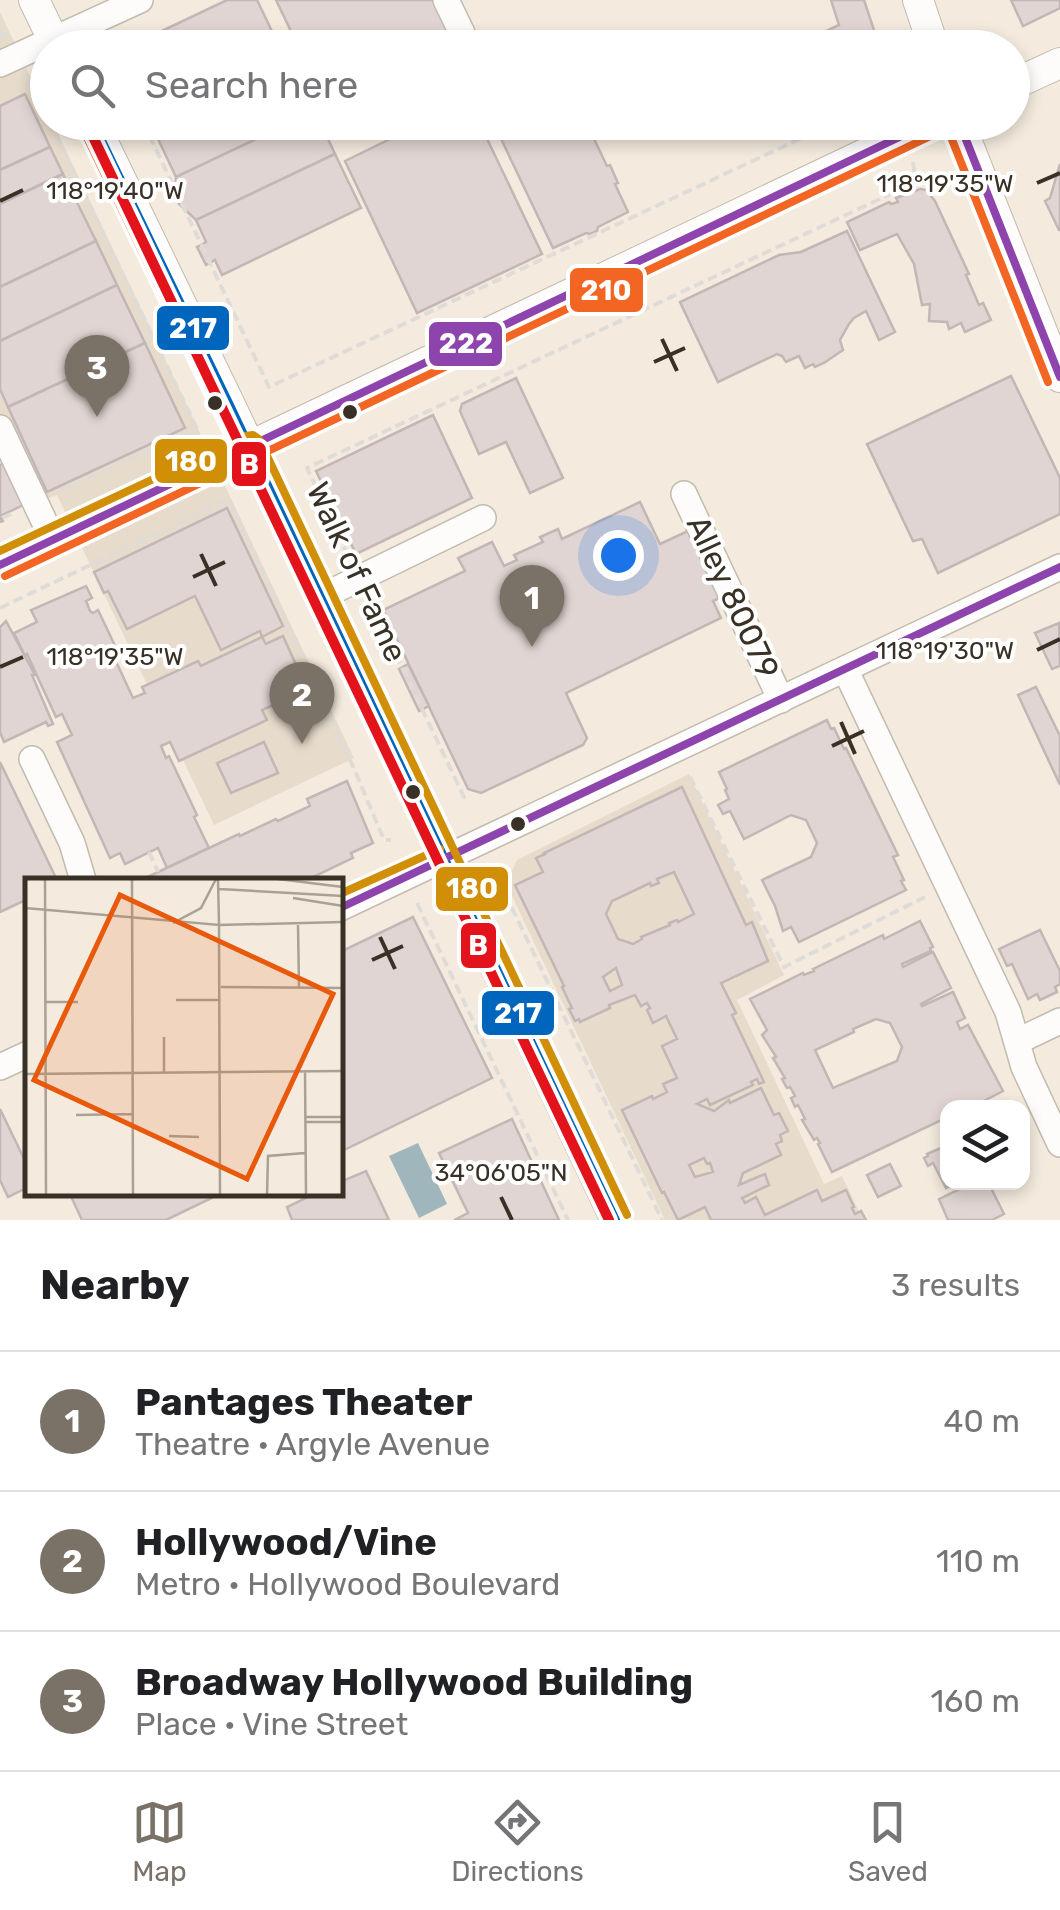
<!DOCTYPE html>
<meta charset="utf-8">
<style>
body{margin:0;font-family:Rubik,sans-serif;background:#f2f2f2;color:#202124}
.controls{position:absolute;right:30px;bottom:30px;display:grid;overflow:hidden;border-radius:20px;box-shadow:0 5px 15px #0003}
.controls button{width:90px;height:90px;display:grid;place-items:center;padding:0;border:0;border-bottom:2px solid #e0e0e0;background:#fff;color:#202124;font:50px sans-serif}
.you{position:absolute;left:618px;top:555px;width:35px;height:35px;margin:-25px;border:8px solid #fff;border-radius:50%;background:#1a73e8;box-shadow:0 0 0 15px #1a73e833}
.badge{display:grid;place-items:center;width:65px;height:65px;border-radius:50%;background:#7a7266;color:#fff;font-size:32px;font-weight:700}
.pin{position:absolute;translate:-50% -82px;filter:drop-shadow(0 2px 5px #0008)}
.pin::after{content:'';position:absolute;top:52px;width:35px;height:30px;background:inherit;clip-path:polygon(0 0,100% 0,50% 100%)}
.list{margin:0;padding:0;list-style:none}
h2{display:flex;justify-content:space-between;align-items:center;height:130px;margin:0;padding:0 40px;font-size:42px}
h2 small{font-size:32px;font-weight:400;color:#757577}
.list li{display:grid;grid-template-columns:65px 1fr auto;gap:30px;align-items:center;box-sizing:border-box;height:140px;padding:0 40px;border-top:2px solid #e0e0e0}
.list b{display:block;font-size:38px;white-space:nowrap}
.list p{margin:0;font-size:32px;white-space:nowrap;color:#757577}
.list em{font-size:32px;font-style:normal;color:#757577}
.icon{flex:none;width:55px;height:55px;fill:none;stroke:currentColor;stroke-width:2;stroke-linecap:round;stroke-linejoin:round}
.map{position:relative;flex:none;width:1060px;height:1220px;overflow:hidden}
.search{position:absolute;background:#fff;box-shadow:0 5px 15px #0003;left:30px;right:30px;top:30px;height:110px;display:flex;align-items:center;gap:25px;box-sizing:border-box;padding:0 35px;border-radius:55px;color:#757577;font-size:38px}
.sheet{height:550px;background:#fff}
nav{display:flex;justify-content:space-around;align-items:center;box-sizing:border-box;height:140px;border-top:2px solid #e0e0e0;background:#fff;font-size:28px;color:#757577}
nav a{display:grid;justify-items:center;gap:5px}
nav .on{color:#7a7266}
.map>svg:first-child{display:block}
</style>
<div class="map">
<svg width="1060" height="1220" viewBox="0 0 1060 1220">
<rect width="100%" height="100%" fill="#f4ebde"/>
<!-- commercial -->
<g fill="#e7dbcb">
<polygon points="0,12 47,112 48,122 53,123 354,758 214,825 57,495 41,501 0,414"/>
<polygon points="689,774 784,975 737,1000 824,1184 842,1176 863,1220 665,1220 512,896 509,877 517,860"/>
</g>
<!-- water -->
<polygon fill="#9fb6bc" points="418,1143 447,1204 419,1218 389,1156"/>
<!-- building -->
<g fill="#e0d5d2" stroke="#c2b7b5" stroke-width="2.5" fill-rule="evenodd">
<polygon points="227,0 257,0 280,48 126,48"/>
<polygon points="276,0 434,0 457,48 299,48"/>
<polygon points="831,0 864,0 880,48 791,48 839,25"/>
<polygon points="1011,0 1060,0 1060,8 1023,26"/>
<polygon points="25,94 50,147 0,170 0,106"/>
<polygon points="150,122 292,122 176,177"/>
<polygon points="292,122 320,122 335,154 196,220 179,204 175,198 176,177"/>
<polygon points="425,122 479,122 542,254 417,313 345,161"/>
<polygon points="493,122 586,122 607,166 610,165 618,183 615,184 628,212 598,227 597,231 590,234 586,233 553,248"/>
<polygon points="50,147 63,174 0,204 0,170"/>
<polygon points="335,154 361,208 222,275 215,260 206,265 197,247 206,242 196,220"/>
<polygon points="1060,164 1060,230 1059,230 1045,201 1050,198"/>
<polygon points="63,174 96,241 0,287 0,204"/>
<polygon points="920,189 926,190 935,201 969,274 966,275 979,305 983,303 991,320 965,332 961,323 949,329 947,322 929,321 930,304 922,305 914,264 897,234 860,250 847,222 889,202 891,204 898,202 896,198"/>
<polygon points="847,231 895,332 879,340 866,311 854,318 849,324 840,340 843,350 824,363 815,367 813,364 805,368 799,356 786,362 782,356 777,354 718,382 680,302 779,255 801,252"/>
<polygon points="96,241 117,285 0,341 0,287"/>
<polygon points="117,285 145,343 8,407 0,389 0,341"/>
<polygon points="145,343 185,428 47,492 8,407"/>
<polygon points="1011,376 1060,478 1060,514 938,573 922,539 913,541 867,444"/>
<polygon points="516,378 563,478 530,493 506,442 479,454 460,411 462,404"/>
<polygon points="433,415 472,498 356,554 316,471"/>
<polygon points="9,461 29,502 1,516 3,521 0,522 0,465"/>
<polygon points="640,502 660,544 688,531 720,598 713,601 721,618 566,693 587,738 583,745 481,793 468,789 383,610 465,571 458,558 492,542 504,566 517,560 514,555 543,542 540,537 558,529 562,539"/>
<polygon points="227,508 283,626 262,637 260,631 221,650 195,596 127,629 108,591 104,593 94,572"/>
<polygon points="86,586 92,598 86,601 90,611 93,613 98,610 118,652 113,655 133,698 145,693 142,687 198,661 201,666 262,637 266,644 283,636 297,667 286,672 297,694 262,710 267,720 179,761 170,742 161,746 166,758 169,756 197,815 194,817 209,848 167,868 158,848 125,864 120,853 110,858 57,742 72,735 62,714 56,717 27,654 25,656 14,633 37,622 31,610"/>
<polygon points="6,621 35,675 32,675 53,724 48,726 46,722 4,742 0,732 0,627"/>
<polygon points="1059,623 1060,666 1052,669 1035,633"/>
<polygon points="408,664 429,706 419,711 399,669"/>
<polygon points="1036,687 1060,736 1060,785 1018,695"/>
<polygon points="827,720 831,729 834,728 844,749 846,748 898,855 893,857 904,880 901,881 906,890 799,942 791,927 783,931 775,906 762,880 811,857 817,843 806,820 791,815 744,839 730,811 723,814 718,805 729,799 725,790 727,789 719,772"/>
<polygon points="264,742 278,773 231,793 217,763"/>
<polygon points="0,762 57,880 28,880 28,899 0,912"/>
<polygon points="347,781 373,843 351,853 353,858 307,880 141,880 239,834 240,836 276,819 278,821 310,806 307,799"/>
<path d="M682,787L746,925L752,922L768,961L721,983L736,1013L732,1015L764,1082L759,1084L757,1079L751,1082L753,1085L710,1105L707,1099L697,1104L714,1111L729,1100L730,1103L761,1088L774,1115L779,1113L788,1131L780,1135L782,1141L776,1144L781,1155L743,1173L739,1185L765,1174L769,1185L742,1198L745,1203L756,1197L765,1215L817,1190L822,1201L846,1190L854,1207L852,1208L855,1214L861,1211L866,1220H711L705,1207L678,1220L664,1192L662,1193L622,1110L652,1096L653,1099L667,1092L663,1084L677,1078L662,1046L677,1039L666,1016L653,1023L647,1010L650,1008L647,1003L641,1006L635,995L609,1005L610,1008L580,1022L579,1019L575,1021L569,1009L572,1008L562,987L564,986L515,885L543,872L536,858L545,854L544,853ZM674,872L694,914L678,922L677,920L669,923L670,925L641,937L642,939L633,944L618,939L606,914L612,901L650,883L651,886L659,883L657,879ZM616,968L622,985L610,991L603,977ZM704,1158L707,1164L710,1163L713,1172L695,1177L689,1165Z"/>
<polygon points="413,917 492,1078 340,1152 340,952"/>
<path d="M920,921L933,947L930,948L931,951L902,964L903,967L933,952L951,988L921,1004L922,1006L953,992L965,1018L957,1022L960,1029L968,1025L1003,1091L970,1108H948V1117L832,1172L818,1144L820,1143L817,1138L814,1140L802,1120L805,1119L798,1105L795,1107L791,1098L795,1096L790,1087L787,1088L782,1079L785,1078L773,1058L776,1057L775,1055L762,1035L767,1030L750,999L803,973L804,975L814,971L813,969L883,935L884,939ZM876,1019L890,1023L902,1047L897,1061L833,1088L815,1050L854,1032L853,1029Z"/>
<polygon points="1040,930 1060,971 1060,984 1055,987 1057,992 1040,1000 1037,994 1028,999 1012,964 1007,966 999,949"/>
<polygon points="0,1109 28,1167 28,1187 8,1197 0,1180"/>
<polygon points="512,1119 559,1220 454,1220 468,1213 439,1153"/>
<polygon points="948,1145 948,1182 958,1182 946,1188 933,1163 928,1166 924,1158 928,1156 927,1154"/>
<polygon points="890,1164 901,1186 878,1197 867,1175"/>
<polygon points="366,1171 389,1220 292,1220 287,1207 318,1192 340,1192 340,1182"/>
<polygon points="980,1182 988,1182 1004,1214 992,1220 948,1220 939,1199 968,1185 970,1187"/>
<polygon points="69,1192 224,1192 166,1220 82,1220"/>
</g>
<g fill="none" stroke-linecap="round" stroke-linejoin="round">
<!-- minor casing -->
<g stroke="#c2bbaf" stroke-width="28">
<g id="minor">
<polyline points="446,0 462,33"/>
<polyline points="0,64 140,0"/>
<polyline points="0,428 53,540"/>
<polyline points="684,494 781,700"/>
<polyline points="321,597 483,518"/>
<polyline points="845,669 1008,1012 1024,1067 1060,1144"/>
<polyline points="32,759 72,843 83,880"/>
<polyline points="340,908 1060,567"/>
<polyline points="1018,1041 1060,1021"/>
<polyline points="0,1067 28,1054"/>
</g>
</g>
<!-- major casing -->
<g stroke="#c2bbaf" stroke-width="32">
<g id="major">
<polyline points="34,0 57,48"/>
<polyline points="918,0 934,48"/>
<polyline points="1012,85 1060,63"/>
<polyline points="93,122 230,405 616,1220"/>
<polyline points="959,122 1060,377"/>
<polyline points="0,565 932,122"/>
</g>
</g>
<!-- path -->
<g stroke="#dfdcd7" stroke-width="4" stroke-dasharray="10 5" stroke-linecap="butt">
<polyline points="0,30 5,39"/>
<polyline points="26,78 48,118"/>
<polyline points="50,122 197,429 56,493"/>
<polyline points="143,122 269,387 836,122"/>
<polyline points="2,518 15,512"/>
<polyline points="348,556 307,468 916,182 913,162"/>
<polyline points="370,600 464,797 463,801"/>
<polyline points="0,608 229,499 355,771 384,840 391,840"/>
<polyline points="690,777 784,967 925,897"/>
<polyline points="149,852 158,872"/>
<polyline points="494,869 500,873 498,879 662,1220"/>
<polyline points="417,903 568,1220"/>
</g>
<!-- minor -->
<use href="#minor" stroke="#fdfcfa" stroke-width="25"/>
<!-- major -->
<use href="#major" stroke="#fdfcfa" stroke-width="30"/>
<!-- bus-1 casing -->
<g stroke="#fff" stroke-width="15">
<polyline id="bus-1" points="93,122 230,405 616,1220"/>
</g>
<!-- bus-2 casing -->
<g stroke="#fff" stroke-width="15">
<g id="bus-2">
<polyline points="959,122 1060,377"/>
<polyline points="0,565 931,122"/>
<polyline points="340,908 1060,567"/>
</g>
</g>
<!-- bus-3 casing -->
<g stroke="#fff" stroke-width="15">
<g id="bus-3">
<polyline points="82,127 239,452"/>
<polyline points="947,127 1048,382"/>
<polyline points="5,576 937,133"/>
</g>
</g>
<!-- bus-4 casing -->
<g stroke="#fff" stroke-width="15">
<g id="bus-4">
<polyline points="0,551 245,436 253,435 259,439 627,1215"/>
<polyline points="340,894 440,849"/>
</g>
</g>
<!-- bus-1 -->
<use href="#bus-1" stroke="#0065bd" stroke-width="8"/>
<!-- bus-2 -->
<use href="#bus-2" stroke="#8e44ad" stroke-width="8"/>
<!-- bus-3 -->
<use href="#bus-3" stroke="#f26522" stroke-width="8"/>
<!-- bus-4 -->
<use href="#bus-4" stroke="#d18f08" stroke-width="8"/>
<!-- metro-1 casing -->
<g stroke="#fff" stroke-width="18">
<polyline id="metro-1" points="86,122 609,1220"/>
</g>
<!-- metro-1 -->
<use href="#metro-1" stroke="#e3131b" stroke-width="10"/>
</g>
<!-- ticks -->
<path fill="none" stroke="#393126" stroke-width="4" d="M1037,183L1060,173M0,201L23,190M662,339L677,371M654,362L685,348M201,554L216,586M193,577L225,562M1037,650L1060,639M0,667L23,657M841,722L855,754M832,746L864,731M380,937L395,969M372,960L403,946M501,1197L512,1220"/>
<!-- markers -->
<g fill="#393126" stroke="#fff" stroke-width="4">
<circle cx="215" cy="403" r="9"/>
<circle cx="350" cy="412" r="9"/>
<circle cx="413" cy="792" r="9"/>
<circle cx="518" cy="824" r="9"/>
</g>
<g text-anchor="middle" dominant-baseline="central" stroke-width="8" stroke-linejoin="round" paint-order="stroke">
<!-- street labels -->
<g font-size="32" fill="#393126" stroke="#fff">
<text transform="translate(357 572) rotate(65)">Walk of Fame</text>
<text transform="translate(733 597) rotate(65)">Alley 80079</text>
</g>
</g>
<!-- overview -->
<g transform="translate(25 878)">
<rect width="318" height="318" fill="#f4ebde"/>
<path fill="none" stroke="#a9a194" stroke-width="2.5" d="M20,1L21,317M107,1L108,317M253,1L318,9M194,11L318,18M268,20L318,28M0,30L194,47L193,1M148,45L176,30L191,1M273,47L274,109M196,109L318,110M151,122H195M20,124H53M139,159V194M280,193L281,317M0,196L318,193M51,237L108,236M280,239H317M280,244H318M144,258L174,259M195,317L194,47L318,44M242,317L243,278L280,275"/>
<path fill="#e8590c" fill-opacity="0.15" stroke="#e8590c" stroke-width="5" d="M95,17L308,116L222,301L9,202Z"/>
<rect width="318" height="318" fill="none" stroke="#393126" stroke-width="5"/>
</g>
<g font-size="25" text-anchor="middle" fill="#393126" stroke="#fff" stroke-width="8" stroke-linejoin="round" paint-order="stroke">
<text x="945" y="192">118°19'35"W</text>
<text x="115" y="199">118°19'40"W</text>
<text x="945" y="659">118°19'30"W</text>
<text x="115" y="665">118°19'35"W</text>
<text x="501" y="1181">34°06'05"N</text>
</g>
<g stroke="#fff" stroke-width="4">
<rect x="568" y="266" width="77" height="48" rx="10" fill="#f26522"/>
<rect x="155" y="304" width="76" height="48" rx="10" fill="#0065bd"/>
<rect x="427" y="320" width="77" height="48" rx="10" fill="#8e44ad"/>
<rect x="153" y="437" width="76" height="48" rx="10" fill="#d18f08"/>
<rect x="230" y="440" width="38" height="48" rx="10" fill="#e3131b"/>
<rect x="434" y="865" width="76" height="48" rx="10" fill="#d18f08"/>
<rect x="459" y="921" width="39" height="49" rx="10" fill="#e3131b"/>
<rect x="480" y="989" width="76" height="48" rx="10" fill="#0065bd"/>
</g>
<g font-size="28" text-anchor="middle" font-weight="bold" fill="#fff">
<text x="606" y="300">210</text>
<text x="193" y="338">217</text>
<text x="466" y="353">222</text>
<text x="191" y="471">180</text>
<text x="249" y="474">B</text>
<text x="472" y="898">180</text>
<text x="478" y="955">B</text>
<text x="518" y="1023">217</text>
</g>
</svg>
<div class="controls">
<button><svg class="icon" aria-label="layers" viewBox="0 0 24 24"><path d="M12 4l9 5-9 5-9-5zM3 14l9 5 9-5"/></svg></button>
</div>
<div class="you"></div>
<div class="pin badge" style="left:532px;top:647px">1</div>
<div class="pin badge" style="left:302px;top:744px">2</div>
<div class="pin badge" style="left:97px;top:417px">3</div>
<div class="search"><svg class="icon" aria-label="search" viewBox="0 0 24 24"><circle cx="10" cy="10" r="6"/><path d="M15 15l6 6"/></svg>Search here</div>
</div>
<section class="sheet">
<h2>Nearby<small>3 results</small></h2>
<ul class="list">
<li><span class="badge">1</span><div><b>Pantages Theater</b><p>Theatre · Argyle Avenue</p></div><em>40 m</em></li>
<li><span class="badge">2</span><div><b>Hollywood/Vine</b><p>Metro · Hollywood Boulevard</p></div><em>110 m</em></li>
<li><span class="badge">3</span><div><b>Broadway Hollywood Building</b><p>Place · Vine Street</p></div><em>160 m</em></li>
</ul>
</section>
<nav>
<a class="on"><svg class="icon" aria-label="map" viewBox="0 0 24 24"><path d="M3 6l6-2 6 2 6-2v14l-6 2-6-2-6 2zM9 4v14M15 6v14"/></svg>Map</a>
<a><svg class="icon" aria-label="directions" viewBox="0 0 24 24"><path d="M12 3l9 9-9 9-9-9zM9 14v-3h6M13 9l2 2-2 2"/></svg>Directions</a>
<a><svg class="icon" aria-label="saved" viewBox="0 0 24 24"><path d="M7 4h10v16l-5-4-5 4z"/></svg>Saved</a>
</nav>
